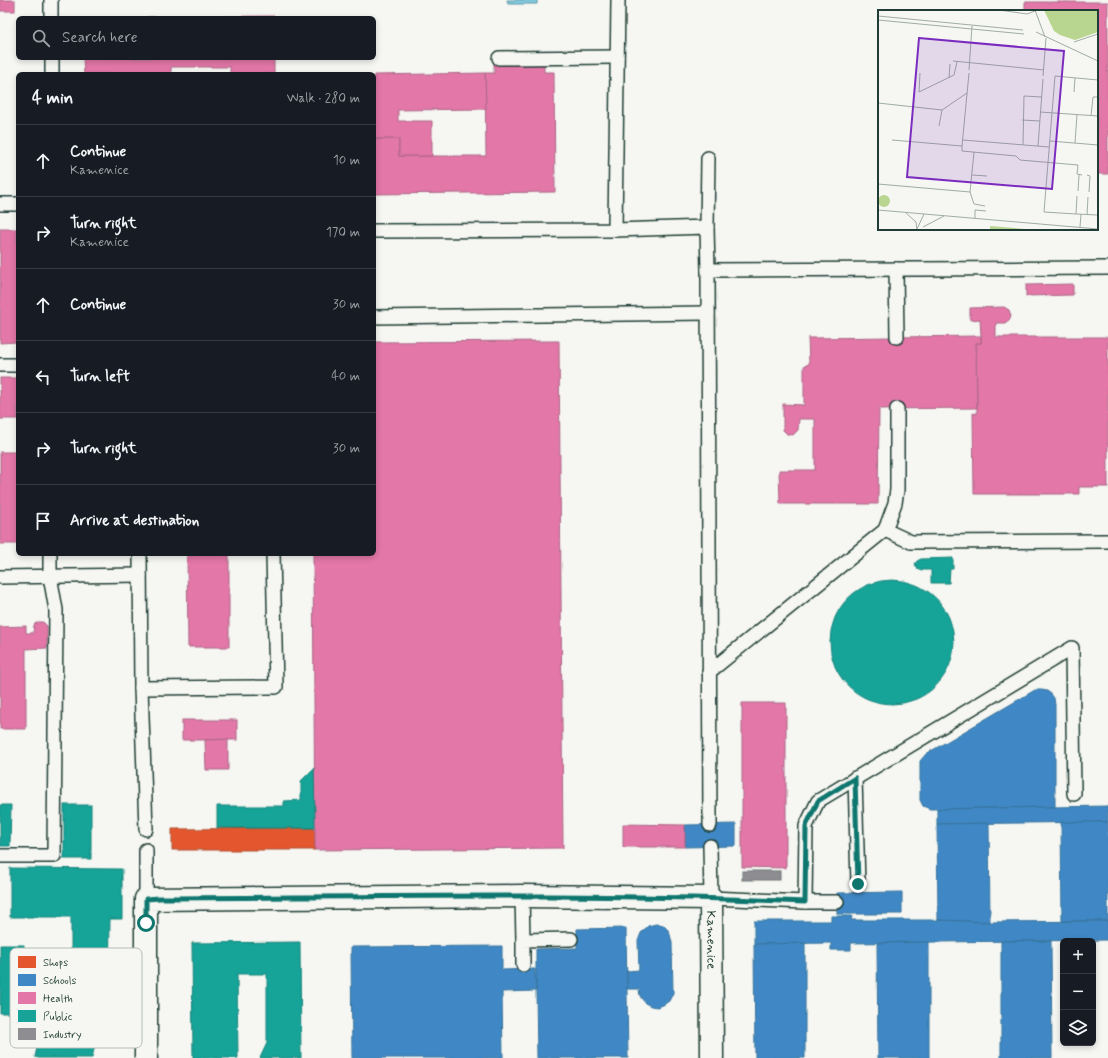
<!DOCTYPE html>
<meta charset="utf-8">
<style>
body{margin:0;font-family:Mynerve,sans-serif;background:#20242c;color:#f1f3f6}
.controls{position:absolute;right:12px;bottom:12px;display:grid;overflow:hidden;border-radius:6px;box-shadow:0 2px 6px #0003}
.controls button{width:36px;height:36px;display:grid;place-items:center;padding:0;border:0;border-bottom:1px solid #363941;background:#171b24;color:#f1f3f6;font:20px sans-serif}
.stop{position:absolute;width:12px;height:12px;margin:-9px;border:3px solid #0f766e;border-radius:50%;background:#fff}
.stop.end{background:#0f766e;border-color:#fff;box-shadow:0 1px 4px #0008}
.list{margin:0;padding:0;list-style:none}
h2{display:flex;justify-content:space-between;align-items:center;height:52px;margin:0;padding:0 16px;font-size:17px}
h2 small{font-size:13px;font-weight:400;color:#9ea1a6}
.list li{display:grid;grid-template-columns:26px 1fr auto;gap:12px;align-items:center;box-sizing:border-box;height:72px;padding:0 16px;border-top:1px solid #363941}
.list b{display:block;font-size:15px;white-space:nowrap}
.list p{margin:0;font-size:13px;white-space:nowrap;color:#9ea1a6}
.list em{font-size:13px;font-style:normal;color:#9ea1a6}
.icon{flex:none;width:22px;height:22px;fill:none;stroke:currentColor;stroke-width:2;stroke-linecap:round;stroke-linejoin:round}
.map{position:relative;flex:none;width:1108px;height:1058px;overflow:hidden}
.search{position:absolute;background:#171b24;box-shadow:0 2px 6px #0003;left:16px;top:16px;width:360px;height:44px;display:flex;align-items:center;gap:10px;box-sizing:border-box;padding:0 14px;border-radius:6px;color:#9ea1a6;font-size:15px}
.panel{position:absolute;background:#171b24;box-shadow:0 2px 6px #0003;left:16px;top:72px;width:360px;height:484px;border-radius:6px}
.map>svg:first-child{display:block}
</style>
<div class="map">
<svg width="1108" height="1058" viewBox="0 0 1108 1058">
<rect width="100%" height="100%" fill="#f6f6f2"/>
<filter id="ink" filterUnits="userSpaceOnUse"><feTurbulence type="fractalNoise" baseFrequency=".025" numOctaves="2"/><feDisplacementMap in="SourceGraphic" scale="8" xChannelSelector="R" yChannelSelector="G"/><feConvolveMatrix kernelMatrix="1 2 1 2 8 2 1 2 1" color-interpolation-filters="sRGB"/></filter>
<g filter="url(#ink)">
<!-- water -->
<polygon fill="#83cce4" stroke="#5b939e" points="507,0 537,0 537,4 508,4"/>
<!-- shops -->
<polygon fill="#e4572e" stroke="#a94f30" points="315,828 315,850 172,850 172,829"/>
<!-- schools -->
<g fill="#3f88c5" stroke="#35729a">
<polygon points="1035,690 1042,690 1047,691 1051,694 1054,698 1055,705 1055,807 930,809 923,806 920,800 920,761 926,754"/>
<polygon points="1108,806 1108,822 937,824 937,809"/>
<polygon points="1061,822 1108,822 1108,921 1062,921"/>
<polygon points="989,823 990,922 938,920 937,824"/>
<polygon points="736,824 736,846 685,847 685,825"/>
<polygon points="902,892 902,914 837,914 837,893"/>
<polygon points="831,916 852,916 851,920 938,920 990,922 1108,921 1108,940 851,943 851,950 831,950 831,943 754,944 754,921 831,921"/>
<polygon points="656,924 664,926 669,931 672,942 673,993 669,1001 663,1005 657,1007 651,1006 645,1003 640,996 639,989 627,989 627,971 639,970 638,941 641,933 648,926"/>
<polygon points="626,928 628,1058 537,1058 536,991 536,949 577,948 577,929"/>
<polygon points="1001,941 1051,941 1052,1058 1001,1058"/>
<polygon points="929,942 929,1058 878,1058 877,943"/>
<polygon points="805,943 805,1058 755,1058 754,944"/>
<polygon points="502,946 502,970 535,969 536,991 502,992 503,1058 352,1058 351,947"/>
</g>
<!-- health -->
<g fill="#e377a8" stroke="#a86685">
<rect x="0" y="0" width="15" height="11"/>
<polygon points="1025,2 1108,2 1108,174 1097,174 1097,11 1025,11"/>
<polygon points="274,16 274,18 147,18 147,17"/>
<polygon points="83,58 274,58 274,74 230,74 230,67 171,67 171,74 84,74"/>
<polygon points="544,60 544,72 554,72 555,192 374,194 374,139 399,139 399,156 486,156 485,73 494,73 494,61"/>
<polygon points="485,73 486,109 398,110 398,121 432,121 432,156 399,156 399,139 374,139 374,75"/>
<polygon points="0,229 17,229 18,342 0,343"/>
<polygon points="1073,284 1073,295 1026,296 1026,285"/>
<polygon points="1004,307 1009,310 1011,316 1010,319 1005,323 996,323 996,337 1108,337 1108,487 1079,487 1079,494 974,494 973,413 977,414 976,343 981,343 981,336 980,319 970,320 970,308"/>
<polygon points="981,336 981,343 976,343 977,408 879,409 878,504 780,504 779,470 815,470 815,419 799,419 798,430 793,435 787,434 783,430 783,404 804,405 804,366 809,364 808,338"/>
<polygon points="559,341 563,848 315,850 313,554 374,554 374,342"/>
<rect x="0" y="378" width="18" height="41"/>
<rect x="0" y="452" width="18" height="92"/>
<polygon points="187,554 229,554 229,647 188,647"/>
<polygon points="39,622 43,622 47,626 47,648 26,649 26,729 0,729 0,627 26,626 26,633 33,633 34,625 36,623"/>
<polygon points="742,703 786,703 786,868 742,867"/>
<rect x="182" y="720" width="55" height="20"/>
<polygon points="228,739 228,770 206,770 205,740"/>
<polygon points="623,824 685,825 685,847 623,847"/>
</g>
<!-- public -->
<g fill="#17a398" stroke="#19847a">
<polygon points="953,558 953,569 950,569 949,583 931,583 931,570 921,570 917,568 915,564 917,561 921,559"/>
<circle cx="892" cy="642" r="62"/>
<polygon points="314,768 315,828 217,828 217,806 284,806 284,801 301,800 301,781"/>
<polygon points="0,805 11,805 10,846 0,846"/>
<rect x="64" y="805" width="27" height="54"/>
<polygon points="10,868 122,869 122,919 110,919 109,991 73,991 73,1026 98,1031 92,1058 39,1058 35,1057 43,1019 49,1020 49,1013 0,1013 0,945 24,945 24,953 71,954 71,917 10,917"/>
<polygon points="300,942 301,1058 260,1058 267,1043 267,974 237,974 238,1058 193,1058 192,943"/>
</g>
<!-- industry -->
<rect fill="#8d8d92" stroke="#6c7576" x="742" y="871" width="38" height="9"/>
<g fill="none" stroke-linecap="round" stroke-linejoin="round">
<!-- service casing -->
<g stroke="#1f3d34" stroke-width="16">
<g id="service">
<polyline points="51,0 51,18"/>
<polyline points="52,58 52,74"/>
<polyline points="499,58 617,57"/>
<polyline points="0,204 18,204"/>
<polyline points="707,227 708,158"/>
<polyline points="615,230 618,0"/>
<polyline points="374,231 615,230 707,227 708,270"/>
<polyline points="896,269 897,337"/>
<polyline points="374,317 708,313"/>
<polyline points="0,365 18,365"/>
<polyline points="885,530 911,542 1108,541"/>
<polyline points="140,554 141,688 146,829"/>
<polyline points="0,577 140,575"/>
<polyline points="709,672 885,530 895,503 897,490 897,409"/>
<polyline points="141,688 276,687 273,554"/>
<polyline points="855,778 858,884"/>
<polyline points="710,825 708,270 1108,268"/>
<polyline points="710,846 711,898 805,902 837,902"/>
<polyline points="0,856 54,856 56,610 50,576 50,554"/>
<polyline points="522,896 523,940"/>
<polyline points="146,899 146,850"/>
<polyline points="805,902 806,826 818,801 1072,648 1074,794"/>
<polyline points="523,965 523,940 571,939"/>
</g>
</g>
<!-- minor casing -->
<g stroke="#1f3d34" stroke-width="25">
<g id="minor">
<path id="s1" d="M146,1058V899L522,896L711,898L712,1058"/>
</g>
</g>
<!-- service -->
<use href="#service" stroke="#f6f6f2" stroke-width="13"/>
<!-- minor -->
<use href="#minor" stroke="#f6f6f2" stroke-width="22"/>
</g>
</g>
<g fill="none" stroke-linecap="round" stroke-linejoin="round" filter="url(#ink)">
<!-- route -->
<path stroke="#0f766e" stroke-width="5" d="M146,923V899L160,898C375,897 590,892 805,902L806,826L818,801L855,778L858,884"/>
</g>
<g text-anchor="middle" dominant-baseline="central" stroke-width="4" stroke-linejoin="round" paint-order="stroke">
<!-- street labels -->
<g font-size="13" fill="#1f3d34" stroke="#f6f6f2">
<text stroke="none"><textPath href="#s1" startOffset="766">Kamenice</textPath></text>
</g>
</g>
<!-- overview -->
<g transform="translate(878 10)">
<rect width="220" height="220" fill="#f6f6f2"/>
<path d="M166,0H220V22L197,30L182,25L176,21ZM0 191a6 6 0 1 1 12 0a6 6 0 1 1-12 0ZM112,216L160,220H112Z" fill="#b8d68f"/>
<path fill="none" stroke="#a0aca6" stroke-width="1" d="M121,0L149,4L157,1M157,0L167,27M0,6L145,20M0,10L146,24M158,22L220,51M196,32L220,24M75,51L166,60M91,60L94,16M42,63L41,82L76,65L79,52M165,66L168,28M71,68L72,54M196,82L197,68M0,93L64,100M162,102L220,106M213,106L215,87H220M144,110L162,111M61,116L64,100L89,83M14,130L84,136L91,63M85,130L171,137M172,131L220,135M197,133L199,105M145,135L146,86L164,87M84,136V141L138,146L142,150L200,155L199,164L204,165M160,136L165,69M96,142L92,182L96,194L107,196M94,165L109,166M209,165L212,166L211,182M0,174L92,182M200,181L201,165M199,186L198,204L220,205M0,200L220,219M28,203L38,212L39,220M198,204L166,202L177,66L220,70M209,205L210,187M97,208V200L108,201M45,217L66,206M202,217L203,204M39,219L46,204"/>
<path fill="#7b2cbf" fill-opacity="0.15" stroke="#7b2cbf" stroke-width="2" d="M41,28L186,41L174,179L29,167Z"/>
<rect width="220" height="220" fill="none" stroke="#1f3d34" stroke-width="2"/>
</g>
<!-- legend -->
<rect x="10" y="948" width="132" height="100" rx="6" fill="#f6f6f2" stroke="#b6beb9" stroke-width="1"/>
<rect x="18" y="956" width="18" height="12" fill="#e4572e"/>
<rect x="18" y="974" width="18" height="12" fill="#3f88c5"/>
<rect x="18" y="992" width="18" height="12" fill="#e377a8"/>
<rect x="18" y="1010" width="18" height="12" fill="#17a398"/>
<rect x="18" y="1028" width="18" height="12" fill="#8d8d92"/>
<g font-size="11" fill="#1f3d34">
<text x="43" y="966">Shops</text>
<text x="43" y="984">Schools</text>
<text x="43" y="1002">Health</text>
<text x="43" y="1020">Public</text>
<text x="43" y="1038">Industry</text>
</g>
</svg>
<div class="controls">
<button>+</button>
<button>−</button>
<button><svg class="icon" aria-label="layers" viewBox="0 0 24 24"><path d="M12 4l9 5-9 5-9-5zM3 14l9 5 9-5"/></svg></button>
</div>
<div class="stop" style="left:146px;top:923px"></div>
<div class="stop end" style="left:858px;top:884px"></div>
<div class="search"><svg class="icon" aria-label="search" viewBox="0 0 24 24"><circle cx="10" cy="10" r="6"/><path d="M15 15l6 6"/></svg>Search here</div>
<section class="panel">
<h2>4 min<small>Walk · 280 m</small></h2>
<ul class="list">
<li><svg class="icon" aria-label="ahead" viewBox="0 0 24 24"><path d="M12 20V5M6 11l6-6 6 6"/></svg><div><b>Continue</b><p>Kamenice</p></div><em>10 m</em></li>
<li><svg class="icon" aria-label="right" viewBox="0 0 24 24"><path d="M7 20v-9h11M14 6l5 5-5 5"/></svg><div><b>Turn right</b><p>Kamenice</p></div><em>170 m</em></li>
<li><svg class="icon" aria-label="ahead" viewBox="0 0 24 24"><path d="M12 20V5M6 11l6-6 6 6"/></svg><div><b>Continue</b></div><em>30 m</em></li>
<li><svg class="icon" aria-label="left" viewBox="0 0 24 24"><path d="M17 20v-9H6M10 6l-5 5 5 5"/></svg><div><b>Turn left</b></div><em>40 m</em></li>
<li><svg class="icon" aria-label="right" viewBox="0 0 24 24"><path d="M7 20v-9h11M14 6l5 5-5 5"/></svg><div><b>Turn right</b></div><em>30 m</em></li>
<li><svg class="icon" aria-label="arrive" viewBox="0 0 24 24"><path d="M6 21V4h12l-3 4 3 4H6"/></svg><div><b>Arrive at destination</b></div></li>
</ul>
</section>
</div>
